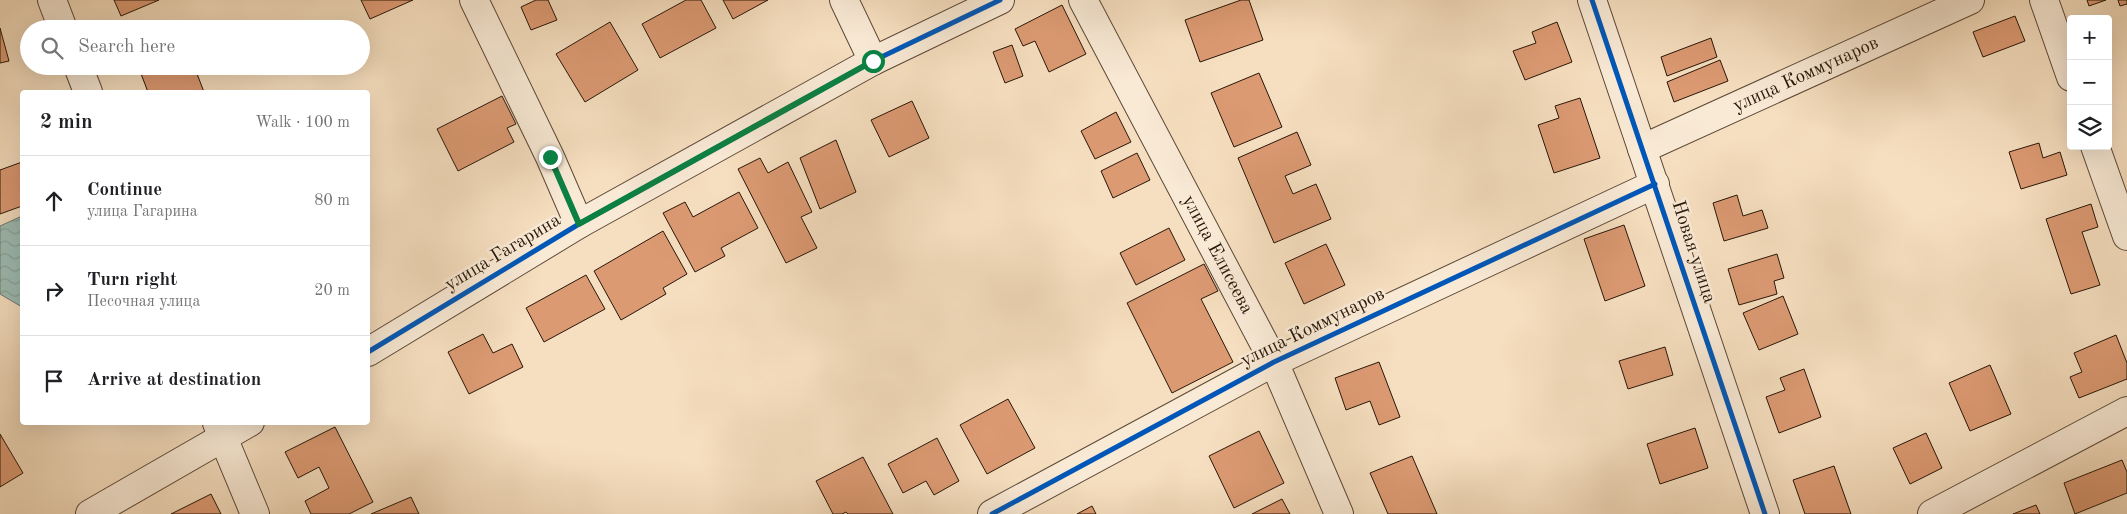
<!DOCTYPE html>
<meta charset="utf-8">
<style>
body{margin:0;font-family:"Old Standard TT",serif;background:#f2f2f2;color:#202124}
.controls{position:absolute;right:15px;top:15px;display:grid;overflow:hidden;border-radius:5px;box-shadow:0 5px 20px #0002}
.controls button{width:45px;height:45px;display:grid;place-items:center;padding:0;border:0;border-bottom:1px solid #e0e0e0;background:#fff;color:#202124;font:25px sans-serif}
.stop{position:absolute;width:15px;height:15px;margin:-11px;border:4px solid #0b8043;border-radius:50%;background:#fff}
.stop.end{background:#0b8043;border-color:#fff;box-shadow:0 1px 5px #0008}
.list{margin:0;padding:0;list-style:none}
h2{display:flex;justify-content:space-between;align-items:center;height:65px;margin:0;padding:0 20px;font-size:21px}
h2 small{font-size:16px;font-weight:400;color:#757577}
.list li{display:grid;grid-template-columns:32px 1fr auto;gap:15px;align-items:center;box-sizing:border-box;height:90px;padding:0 20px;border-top:1px solid #e0e0e0}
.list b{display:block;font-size:19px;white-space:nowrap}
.list p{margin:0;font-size:16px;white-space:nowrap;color:#757577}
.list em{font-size:16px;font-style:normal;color:#757577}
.icon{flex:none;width:28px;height:28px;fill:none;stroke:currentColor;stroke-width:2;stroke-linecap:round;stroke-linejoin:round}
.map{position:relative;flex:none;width:2127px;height:514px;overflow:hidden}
.search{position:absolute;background:#fff;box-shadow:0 5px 20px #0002;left:20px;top:20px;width:350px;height:55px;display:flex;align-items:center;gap:12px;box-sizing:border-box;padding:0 18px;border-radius:28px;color:#757577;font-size:19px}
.panel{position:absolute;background:#fff;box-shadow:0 5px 20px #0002;left:20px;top:90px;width:350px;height:335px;border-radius:5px}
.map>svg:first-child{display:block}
</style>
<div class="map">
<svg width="2127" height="514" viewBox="0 0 2127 514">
<defs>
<pattern id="water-waves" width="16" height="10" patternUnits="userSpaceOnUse" patternTransform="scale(1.25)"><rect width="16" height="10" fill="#9dbcb4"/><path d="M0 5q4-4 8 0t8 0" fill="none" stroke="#87a199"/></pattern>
</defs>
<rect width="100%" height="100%" fill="#f6dfc0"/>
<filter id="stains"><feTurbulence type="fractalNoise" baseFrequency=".004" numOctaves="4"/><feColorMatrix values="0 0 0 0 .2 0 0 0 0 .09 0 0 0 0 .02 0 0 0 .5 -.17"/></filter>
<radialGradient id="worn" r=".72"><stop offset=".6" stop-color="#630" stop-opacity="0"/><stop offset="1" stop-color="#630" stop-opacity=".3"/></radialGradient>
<!-- water -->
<polygon fill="url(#water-waves)" stroke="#6e7a6f" points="22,216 22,307 0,294 0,226"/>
<!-- building -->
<g fill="#dc9a73" stroke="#271608">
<polygon points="114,0 159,0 121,16"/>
<polygon points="361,0 413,0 370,19"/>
<polygon points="536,0 548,0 557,20 531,30 521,7"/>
<polygon points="686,0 701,0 716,28 660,58 642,24"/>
<polygon points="723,0 768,0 733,19"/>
<polygon points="1241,0 1249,0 1263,40 1200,62 1185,20"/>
<polygon points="2087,0 2106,0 2089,6"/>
<polygon points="2118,0 2127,0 2127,4 2120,6"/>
<polygon points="1062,5 1086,54 1049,72 1035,41 1023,46 1015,29"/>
<polygon points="2015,16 2025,41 1983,57 1973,32"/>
<polygon points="610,22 638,70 585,102 556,54"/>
<polygon points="1557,22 1572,62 1525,80 1513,51 1536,43 1532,32"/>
<polygon points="0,28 9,61 0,63"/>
<polygon points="1711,38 1717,57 1667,76 1661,57"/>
<polygon points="1012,45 1023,76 1005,83 993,52"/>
<polygon points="1720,60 1728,81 1674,102 1667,82"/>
<polygon points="138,66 194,66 204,92 174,92 173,91 148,92"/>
<polygon points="1259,73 1282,127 1234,147 1211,93"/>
<polygon points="502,96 516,124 507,128 514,142 458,171 437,129"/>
<polygon points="1580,98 1600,158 1554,173 1538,125 1559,118 1555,106"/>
<polygon points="912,101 929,138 889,157 871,120"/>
<polygon points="1116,112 1131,142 1095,159 1081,131"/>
<polygon points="1297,132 1311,165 1285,176 1293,194 1316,184 1331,219 1274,243 1238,158"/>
<polygon points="836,140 856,192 820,209 800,158"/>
<polygon points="2039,143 2043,158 2060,152 2067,175 2021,189 2009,152"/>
<polygon points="1137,153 1150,180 1113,198 1101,171"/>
<polygon points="760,158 768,173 788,162 812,212 801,217 817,248 786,263 738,169"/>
<polygon points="22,162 22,206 0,214 0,170"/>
<polygon points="739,192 758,228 721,248 725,256 695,272 663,213 685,202 693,217"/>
<polygon points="1737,195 1743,216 1762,210 1768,228 1724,241 1713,203"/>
<polygon points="2091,204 2098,227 2082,232 2100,285 2071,294 2046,219"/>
<polygon points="1624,225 1645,286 1605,301 1584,239"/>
<polygon points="1169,228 1185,260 1136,285 1120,253"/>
<polygon points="663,231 687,274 663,288 666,294 621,320 594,271"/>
<polygon points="1326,244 1345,285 1304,304 1285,263"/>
<polygon points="1777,254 1784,278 1774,281 1777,294 1739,305 1728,269"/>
<polygon points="1204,264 1218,291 1201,299 1233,362 1172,393 1127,303"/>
<polygon points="586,275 605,309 544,342 526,308"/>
<polygon points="1783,296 1798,334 1759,350 1743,313"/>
<polygon points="483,334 493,353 512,344 523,367 469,394 448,352"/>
<polygon points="2116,335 2127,363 2127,379 2079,398 2070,377 2082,372 2074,353"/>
<polygon points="1665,347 1673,375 1628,389 1619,361"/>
<polygon points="1379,362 1400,417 1379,425 1370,401 1346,410 1335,378"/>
<polygon points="1990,365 2011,414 1970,431 1949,383"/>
<polygon points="1804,369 1821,417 1779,433 1766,397 1785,390 1780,378"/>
<polygon points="1008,399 1035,448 987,474 960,425"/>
<polygon points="335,427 373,502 349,514 311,514 305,501 329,488 319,467 298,478 285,452"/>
<polygon points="1695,428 1708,468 1660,484 1647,444"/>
<polygon points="1259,431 1284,483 1234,508 1209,456"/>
<polygon points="1926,433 1942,468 1910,484 1893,448"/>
<polygon points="0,434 23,473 0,487"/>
<polygon points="937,438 959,481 934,495 926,481 903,493 888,464"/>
<polygon points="1412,456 1437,514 1388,514 1370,473"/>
<polygon points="863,457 893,514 848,514 846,512 842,514 833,514 816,481"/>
<polygon points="2122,460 2127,472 2127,493 2075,514 2064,483"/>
<polygon points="1834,466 1851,514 1805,514 1793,480"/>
<polygon points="211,494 221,514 171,514"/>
<polygon points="411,497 419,514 371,514"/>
<polygon points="1282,499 1290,514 1252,514"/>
<polygon points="2036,505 2040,514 2013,514"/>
<polygon points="1092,506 1096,514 1077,514"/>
</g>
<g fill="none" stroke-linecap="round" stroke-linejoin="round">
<!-- street casing -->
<g stroke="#5b4836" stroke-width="30">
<g id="street">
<polyline points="52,0 63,29"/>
<polyline points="474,0 550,157 579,224"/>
<polyline points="844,0 873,61"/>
<path id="s1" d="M1083,0L1274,362L1339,514"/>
<polyline points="1592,0 1765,514"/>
<polyline points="2044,0 2071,77"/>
<polyline points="78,66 88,92"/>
<polyline points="2095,146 2127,236"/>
<path id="s2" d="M1642,149L1970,0"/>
<polyline points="368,352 579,224 873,61 1000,0"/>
<polyline points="217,423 255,514"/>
<polyline points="90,514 250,422"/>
<polyline points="992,514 1274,362 1655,184"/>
<polyline points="1932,514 2127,411"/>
</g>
</g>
<!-- street -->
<use href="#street" stroke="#f9ead6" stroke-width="28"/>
<!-- cycleway casing -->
<g stroke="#f9ead6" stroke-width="8">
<g id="cycleway">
<polyline points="1592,0 1765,514"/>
<polyline points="368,352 579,224 873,61 1000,0"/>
<polyline points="992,514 1274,362 1655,184"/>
</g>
</g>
<!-- cycleway -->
<use href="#cycleway" stroke="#0057b8" stroke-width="5"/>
</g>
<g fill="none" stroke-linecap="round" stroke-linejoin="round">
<!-- route -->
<polyline stroke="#0b8043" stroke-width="6" points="550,157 579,224 873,61"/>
</g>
<g text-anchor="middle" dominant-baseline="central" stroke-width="5" stroke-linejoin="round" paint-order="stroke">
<!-- street labels -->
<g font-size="19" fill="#271608" stroke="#f9ead6">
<text stroke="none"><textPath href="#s2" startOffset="180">улица Коммунаров</textPath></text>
<text transform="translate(1693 252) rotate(72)">Новая улица</text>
<text transform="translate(503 253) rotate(-31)">улица Гагарина</text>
<text stroke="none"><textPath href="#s1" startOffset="288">улица Елисеева</textPath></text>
<text transform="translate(1313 328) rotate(-26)">улица Коммунаров</text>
</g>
</g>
<rect width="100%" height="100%" filter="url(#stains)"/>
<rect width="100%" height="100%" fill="url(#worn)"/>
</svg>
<div class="controls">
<button>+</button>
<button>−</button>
<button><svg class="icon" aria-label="layers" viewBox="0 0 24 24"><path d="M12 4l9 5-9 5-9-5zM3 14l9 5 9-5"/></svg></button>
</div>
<div class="stop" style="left:873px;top:61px"></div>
<div class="stop end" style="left:550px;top:157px"></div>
<div class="search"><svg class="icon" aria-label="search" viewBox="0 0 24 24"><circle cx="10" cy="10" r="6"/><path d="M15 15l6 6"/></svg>Search here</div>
<section class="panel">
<h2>2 min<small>Walk · 100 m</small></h2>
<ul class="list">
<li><svg class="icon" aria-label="ahead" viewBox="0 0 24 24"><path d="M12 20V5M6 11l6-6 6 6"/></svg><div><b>Continue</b><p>улица Гагарина</p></div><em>80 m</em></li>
<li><svg class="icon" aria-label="right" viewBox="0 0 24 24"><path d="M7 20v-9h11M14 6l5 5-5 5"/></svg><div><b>Turn right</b><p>Песочная улица</p></div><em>20 m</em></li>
<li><svg class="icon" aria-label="arrive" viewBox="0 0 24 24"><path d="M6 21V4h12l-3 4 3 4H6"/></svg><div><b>Arrive at destination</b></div></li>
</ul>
</section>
</div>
